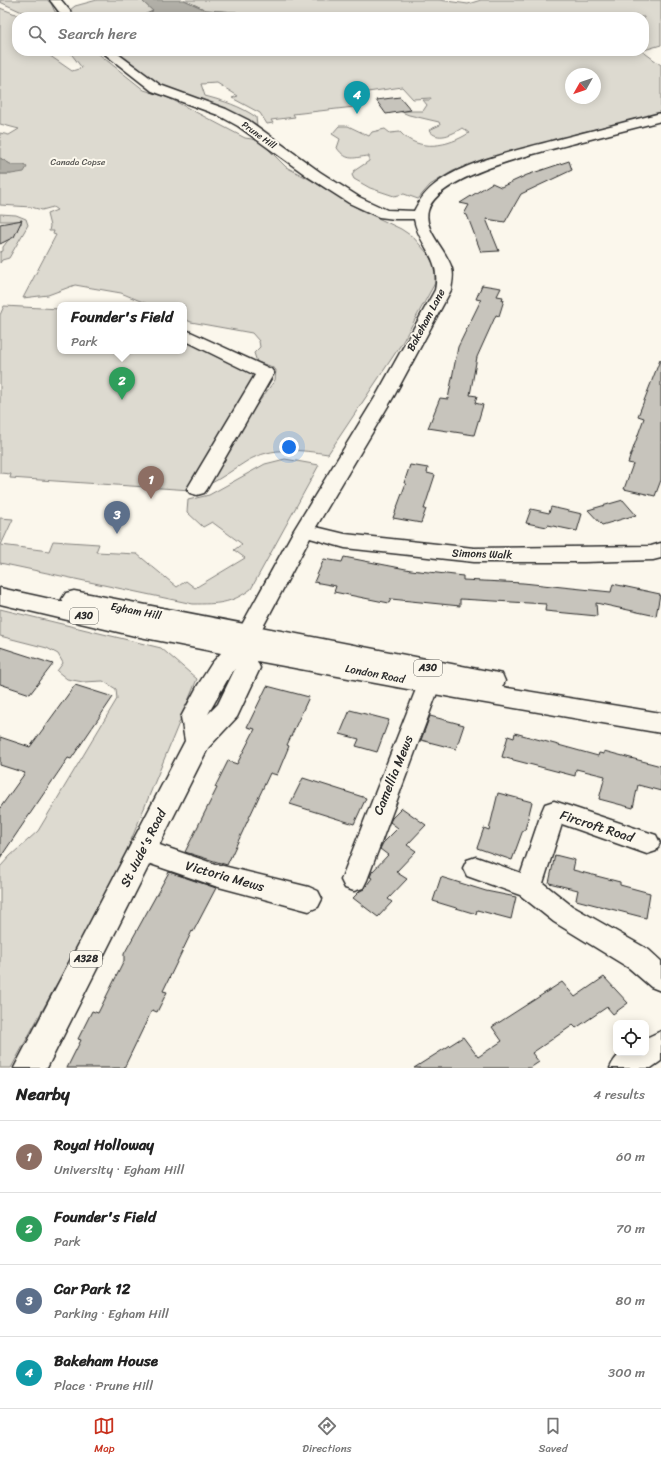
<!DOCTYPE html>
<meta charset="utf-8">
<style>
body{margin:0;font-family:Sriracha,sans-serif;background:#f2f2f2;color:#222}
.controls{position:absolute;right:12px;bottom:12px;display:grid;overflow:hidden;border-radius:8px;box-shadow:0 2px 10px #0003}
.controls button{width:36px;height:36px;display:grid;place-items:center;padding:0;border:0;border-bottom:1px solid #e0e0e0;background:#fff;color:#222;font:20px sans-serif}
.compass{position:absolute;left:565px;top:68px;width:36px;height:36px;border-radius:50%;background:#fff;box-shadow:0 2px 10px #0003;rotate:230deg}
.you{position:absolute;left:289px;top:447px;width:14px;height:14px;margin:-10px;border:3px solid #fff;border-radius:50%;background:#1a73e8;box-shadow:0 0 0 6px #1a73e833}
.badge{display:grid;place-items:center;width:26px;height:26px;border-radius:50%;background:#c8321e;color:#fff;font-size:13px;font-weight:700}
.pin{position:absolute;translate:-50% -33px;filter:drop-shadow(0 1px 2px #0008)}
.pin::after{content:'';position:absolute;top:21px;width:14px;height:12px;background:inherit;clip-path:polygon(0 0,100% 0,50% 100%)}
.popup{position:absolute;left:57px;top:302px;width:130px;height:52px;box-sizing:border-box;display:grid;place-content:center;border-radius:8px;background:#fff;filter:drop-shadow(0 1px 3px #0005);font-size:13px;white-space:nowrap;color:#767676}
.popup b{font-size:15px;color:#222}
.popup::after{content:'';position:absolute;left:50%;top:100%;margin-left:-8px;border:8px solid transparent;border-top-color:#fff}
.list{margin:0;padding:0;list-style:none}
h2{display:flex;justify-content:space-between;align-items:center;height:52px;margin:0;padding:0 16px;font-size:17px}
h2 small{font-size:13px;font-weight:400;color:#767676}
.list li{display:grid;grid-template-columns:26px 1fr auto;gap:12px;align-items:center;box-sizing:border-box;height:72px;padding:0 16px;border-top:1px solid #e0e0e0}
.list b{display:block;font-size:15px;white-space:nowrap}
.list p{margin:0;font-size:13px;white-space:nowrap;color:#767676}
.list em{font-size:13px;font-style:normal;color:#767676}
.icon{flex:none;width:22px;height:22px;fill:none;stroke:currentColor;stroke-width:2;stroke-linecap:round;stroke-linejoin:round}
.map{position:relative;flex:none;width:661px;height:1068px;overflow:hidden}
.search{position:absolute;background:#fff;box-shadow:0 2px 10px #0003;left:12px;right:12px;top:12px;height:44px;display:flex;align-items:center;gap:10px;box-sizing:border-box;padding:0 14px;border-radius:16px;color:#767676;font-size:15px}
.sheet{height:340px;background:#fff}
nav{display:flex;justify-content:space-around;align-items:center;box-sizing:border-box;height:56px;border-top:1px solid #e0e0e0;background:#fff;font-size:11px;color:#767676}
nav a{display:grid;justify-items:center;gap:2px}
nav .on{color:#c8321e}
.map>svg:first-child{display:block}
</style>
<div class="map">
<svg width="661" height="1068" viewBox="0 0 661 1068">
<rect width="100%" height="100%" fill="#fbf7ec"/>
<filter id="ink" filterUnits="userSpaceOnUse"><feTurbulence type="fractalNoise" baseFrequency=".025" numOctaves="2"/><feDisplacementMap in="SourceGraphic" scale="8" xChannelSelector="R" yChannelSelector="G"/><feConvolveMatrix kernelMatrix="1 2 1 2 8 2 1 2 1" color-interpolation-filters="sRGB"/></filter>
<g filter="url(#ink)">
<!-- green -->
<g fill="#dddad0" stroke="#84827e" fill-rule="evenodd">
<polygon points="0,0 47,0 51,3 55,12 70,10 75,6 97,0 145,0 143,2 153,11 144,15 142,17 33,17 0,2"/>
<polygon points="184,0 439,0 468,4 481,0 661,0 661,45 644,50 644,17 244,17 236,12 206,10"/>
<path d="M0,8L23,17H17V51H52L46,53L72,71L82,68L69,51H95L144,90L167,97L245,138L259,140L286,167L309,179L359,209L401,229L413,237L428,254L435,267V283L402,343L328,454C300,450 273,446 247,461C234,469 222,478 208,485L228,444L275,380L276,370L270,366L257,362L254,353L260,347L259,341L252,333L191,322L184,319V305H150L121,293L75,285L48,295L23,298L56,235L53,234L54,231H49L50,226L47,214L57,210L53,207L42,210L31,207L0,205V174H11L24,165H12L0,158V133L9,135L19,129L0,124Z"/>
<path d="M108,51H642L661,65V113L579,133L481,161L453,171L430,185L418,199L404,194L394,196L370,188L354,179L352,175L354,171L369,161V156C354,157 348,163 337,148L340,139L332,134L339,126H348L369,136L372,132L385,129L390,133L400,132C419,153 449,146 469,133L462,128C453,134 437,142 429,130L440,125L439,122L409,115L399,111H423L427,105L423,100H430L431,98L413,99L402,87L354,94L363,106L293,114L295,117L271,120L273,123L267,124L260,113L232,98L238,96L217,83L201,84L205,96C224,101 240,106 256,117L257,126L166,90ZM571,74H595V98H571Z"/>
<polygon points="0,214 16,215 26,219 28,225 9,258 2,260 0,263 0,252 3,251 3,247 9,239 14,236 13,232 17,231 18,228 16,227 22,223 19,221 0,221"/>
<polygon points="4,306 60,309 60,351 184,351 184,336 254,372 256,376 191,490 10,478 11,474 0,473 0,315"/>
<path d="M285,459L319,465L251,589C231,604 217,604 193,604L0,563V518L13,519L1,545L49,551L53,541L99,544L96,552L137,554L177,587L186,581L195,588L245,558L234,550L242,544L212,522L203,527L187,512L188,500L209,495L265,464Z"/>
<polygon points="0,609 161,648 197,679 109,894 56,985 11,1068 0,1068 0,867 10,856 38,831 117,699 116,689 103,681 83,682 67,679 57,671 63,663 58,654 47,648 0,636"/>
</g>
<!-- water -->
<g fill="#b1afa7" stroke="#7b7a75">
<polygon points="145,0 184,0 206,10 236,12 244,17 183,17 175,15 174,17 142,17 144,15 153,11 143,2"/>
<polygon points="0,158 12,165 24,165 27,167 24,172 11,174 0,174"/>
</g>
<!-- building -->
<g fill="#c7c4bc" stroke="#2b2b2b">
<polygon points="400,97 411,110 386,114 376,100"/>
<polygon points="569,161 572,170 521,194 505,222 486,219 499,251 481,252 467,215 464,214 469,205 460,203 492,183 501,187 527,175"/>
<polygon points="22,220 14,237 0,244 0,224"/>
<polygon points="482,285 501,288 497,296 503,297 502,300 504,300 499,316 496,315 477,357 470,395 477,396 475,403 483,405 474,435 428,428 440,398 448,399 458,347 481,300 476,299"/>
<polygon points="660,360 661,360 661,480 655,496 624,489 633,464 628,463 644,418 638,416"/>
<polygon points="410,465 428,468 427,473 435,475 424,509 426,509 421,523 393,518 406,483 404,483"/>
<polygon points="623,500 636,515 602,525 588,510"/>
<polygon points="551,507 582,514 577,531 548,525 547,527 526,523 531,509 549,513"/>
<polygon points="344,557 411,570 463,576 463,580 523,583 611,592 613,584 660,594 656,616 596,603 597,616 545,611 546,604 460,599 460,606 391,599 389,603 334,592 336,586 314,582 324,559 342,562"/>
<polygon points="0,647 53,664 30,694 0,684"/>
<polygon points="75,685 113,697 71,759 68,758 0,858 0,808 25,773 0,765 0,737 30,747"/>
<polygon points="267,686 309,697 287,745 289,746 277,775 270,773 227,865 185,852 217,788 215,787 228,761 237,764 255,729 247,727"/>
<polygon points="350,710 389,720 377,752 356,746 359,739 340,734"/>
<polygon points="430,716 464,725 456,749 421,740"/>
<polygon points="515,733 598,756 599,753 604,754 604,751 661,766 661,791 638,785 633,808 599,799 605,776 576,769 575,776 502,757 508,736 514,738"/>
<polygon points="303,778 366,798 354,824 290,804"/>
<polygon points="498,793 532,802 525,830 523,830 512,860 477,848 484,828 489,830"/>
<polygon points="402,808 426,825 407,845 416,851 396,872 407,879 388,899 392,902 378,917 353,898 360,891 364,889 372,878 370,877 372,872 388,855 380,849 383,843 398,828 390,822 392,818"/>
<polygon points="555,855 575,860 573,870 620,882 620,885 650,893 646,918 576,900 578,890 549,883"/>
<polygon points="169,872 216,888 193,932 192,931 163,991 167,992 157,1012 152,1010 124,1068 67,1068 81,1040 78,1039 92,1011 98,1013 124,961 124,954"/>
<polygon points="441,877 486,891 516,897 511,919 477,910 476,914 433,901"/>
<polygon points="604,977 628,1003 613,1014 607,1007 576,1028 573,1025 532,1053 539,1062 530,1068 414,1068 463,1037 478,1057 502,1041 492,1027 562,982 575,997"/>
</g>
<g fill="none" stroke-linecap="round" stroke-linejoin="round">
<!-- minor casing -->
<g stroke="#2b2b2b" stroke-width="3">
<g id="minor">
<polygon points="50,0 61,0 75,17 63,17"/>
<path d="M101,51H114L160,85L226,109L248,120L320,172L359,197L387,210L414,211C420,199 426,191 437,183C467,160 527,148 563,138C596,130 628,121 661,113V121C634,128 606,135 579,142C546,151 437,174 428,211C423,231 447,250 452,269C454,276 452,283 451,290L394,396L316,527L345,534L474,548L651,546L661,543V558L653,560L584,562H474L345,548L310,538L257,638L249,640L241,638L238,632L294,530L376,396L435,290C442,258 419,247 414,219H395L379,217L349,203L310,178L238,126L218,115L152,91Z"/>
<polygon points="184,329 271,369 274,373 207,489 204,493 197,495 190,493 187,489 255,375 184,340"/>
<polygon points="435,661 443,663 446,669 367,880 363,888 354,891 345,888 341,880 424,669 427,663"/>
<polygon points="554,801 656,835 660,843 656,851 647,854 562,824 543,883 572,906 649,950 661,961 661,991 651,987 629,968 554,922 520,895 467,876 463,868 467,860 476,857 521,873 542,811 545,804"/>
<polygon points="142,839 215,864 309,887 318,891 322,899 318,907 309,911 215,886 133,858 129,850 133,842"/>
<path d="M661,1031V1061L651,1068H610C619,1048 627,1053 646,1053V1038Z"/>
</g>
</g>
<!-- major casing -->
<g stroke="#2b2b2b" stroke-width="3">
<path id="major" d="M0,588L64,602L62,599L66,593L74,591L493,672L502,674L505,681L502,687L661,713V733L456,698L257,661L260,668L237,717L208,748L47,1068H14L185,741L181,717L198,685L212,663L221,653L135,636L0,604ZM235,669L218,704L208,714L230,675Z"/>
</g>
<!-- minor -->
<use href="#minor" fill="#fbf7ec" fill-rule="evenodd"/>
<!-- major -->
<use href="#major" fill="#fbf7ec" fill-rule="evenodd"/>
</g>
</g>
<g text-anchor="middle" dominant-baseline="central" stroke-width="4" stroke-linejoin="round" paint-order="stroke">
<!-- far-street labels -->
<g font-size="9" fill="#2b2b2b" stroke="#fbf7ec">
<text transform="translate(259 135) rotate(36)">Prune Hill</text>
</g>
<!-- far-park labels -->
<g font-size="9" fill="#585754" stroke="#fbf7ec">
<text x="78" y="162">Canada Copse</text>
</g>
<!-- shield labels -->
<g fill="#fbf7ec" stroke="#696865" stroke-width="1">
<rect x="70" y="608" width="28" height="16" rx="3"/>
<rect x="414" y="660" width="28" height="16" rx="3"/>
<rect x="70" y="951" width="32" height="16" rx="3"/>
</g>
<g font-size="10" font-weight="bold" fill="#2b2b2b">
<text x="84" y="616">A30</text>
<text x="428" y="668">A30</text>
<text x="86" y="959">A328</text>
</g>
<!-- street labels -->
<g font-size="11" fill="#2b2b2b" stroke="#fbf7ec">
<text transform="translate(426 320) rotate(-62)">Bakeham Lane</text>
<text transform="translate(482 554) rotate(2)">Simons Walk</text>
<text transform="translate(136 611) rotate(11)">Egham Hill</text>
<text transform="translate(375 674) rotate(11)">London Road</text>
</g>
<!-- near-street labels -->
<g font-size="13" fill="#2b2b2b" stroke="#fbf7ec">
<text transform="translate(393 775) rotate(-68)">Camellia Mews</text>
<text transform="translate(597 826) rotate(18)">Fircroft Road</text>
<text transform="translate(143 848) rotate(-63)">St Jude's Road</text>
<text transform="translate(225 876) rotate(16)">Victoria Mews</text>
</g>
</g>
</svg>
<div class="controls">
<button><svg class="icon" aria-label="locate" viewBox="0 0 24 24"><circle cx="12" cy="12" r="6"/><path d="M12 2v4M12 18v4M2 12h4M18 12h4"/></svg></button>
</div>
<svg class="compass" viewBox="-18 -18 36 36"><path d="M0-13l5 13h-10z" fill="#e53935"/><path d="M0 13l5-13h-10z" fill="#767676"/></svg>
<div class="you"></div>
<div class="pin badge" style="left:151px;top:499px;background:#8d6e63">1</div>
<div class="pin badge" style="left:122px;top:400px;background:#2e9e5b">2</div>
<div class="popup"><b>Founder's Field</b>Park</div>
<div class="pin badge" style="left:117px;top:534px;background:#5c6f8a">3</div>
<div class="pin badge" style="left:357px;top:114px;background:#0f9aa8">4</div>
<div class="search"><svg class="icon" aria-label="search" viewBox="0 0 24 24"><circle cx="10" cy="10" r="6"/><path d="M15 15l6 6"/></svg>Search here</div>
</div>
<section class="sheet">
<h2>Nearby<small>4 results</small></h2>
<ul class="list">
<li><span class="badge" style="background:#8d6e63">1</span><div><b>Royal Holloway</b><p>University · Egham Hill</p></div><em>60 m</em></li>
<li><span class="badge" style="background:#2e9e5b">2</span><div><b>Founder's Field</b><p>Park</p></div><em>70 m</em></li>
<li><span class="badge" style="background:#5c6f8a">3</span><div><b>Car Park 12</b><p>Parking · Egham Hill</p></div><em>80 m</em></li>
<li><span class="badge" style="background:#0f9aa8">4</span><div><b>Bakeham House</b><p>Place · Prune Hill</p></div><em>300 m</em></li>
</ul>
</section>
<nav>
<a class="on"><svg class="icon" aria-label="map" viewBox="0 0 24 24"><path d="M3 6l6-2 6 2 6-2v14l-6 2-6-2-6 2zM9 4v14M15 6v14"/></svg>Map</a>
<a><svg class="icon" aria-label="directions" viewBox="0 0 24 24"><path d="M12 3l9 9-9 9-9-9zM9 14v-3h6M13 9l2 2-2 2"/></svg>Directions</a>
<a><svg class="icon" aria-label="saved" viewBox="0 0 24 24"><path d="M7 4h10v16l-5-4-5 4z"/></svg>Saved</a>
</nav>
